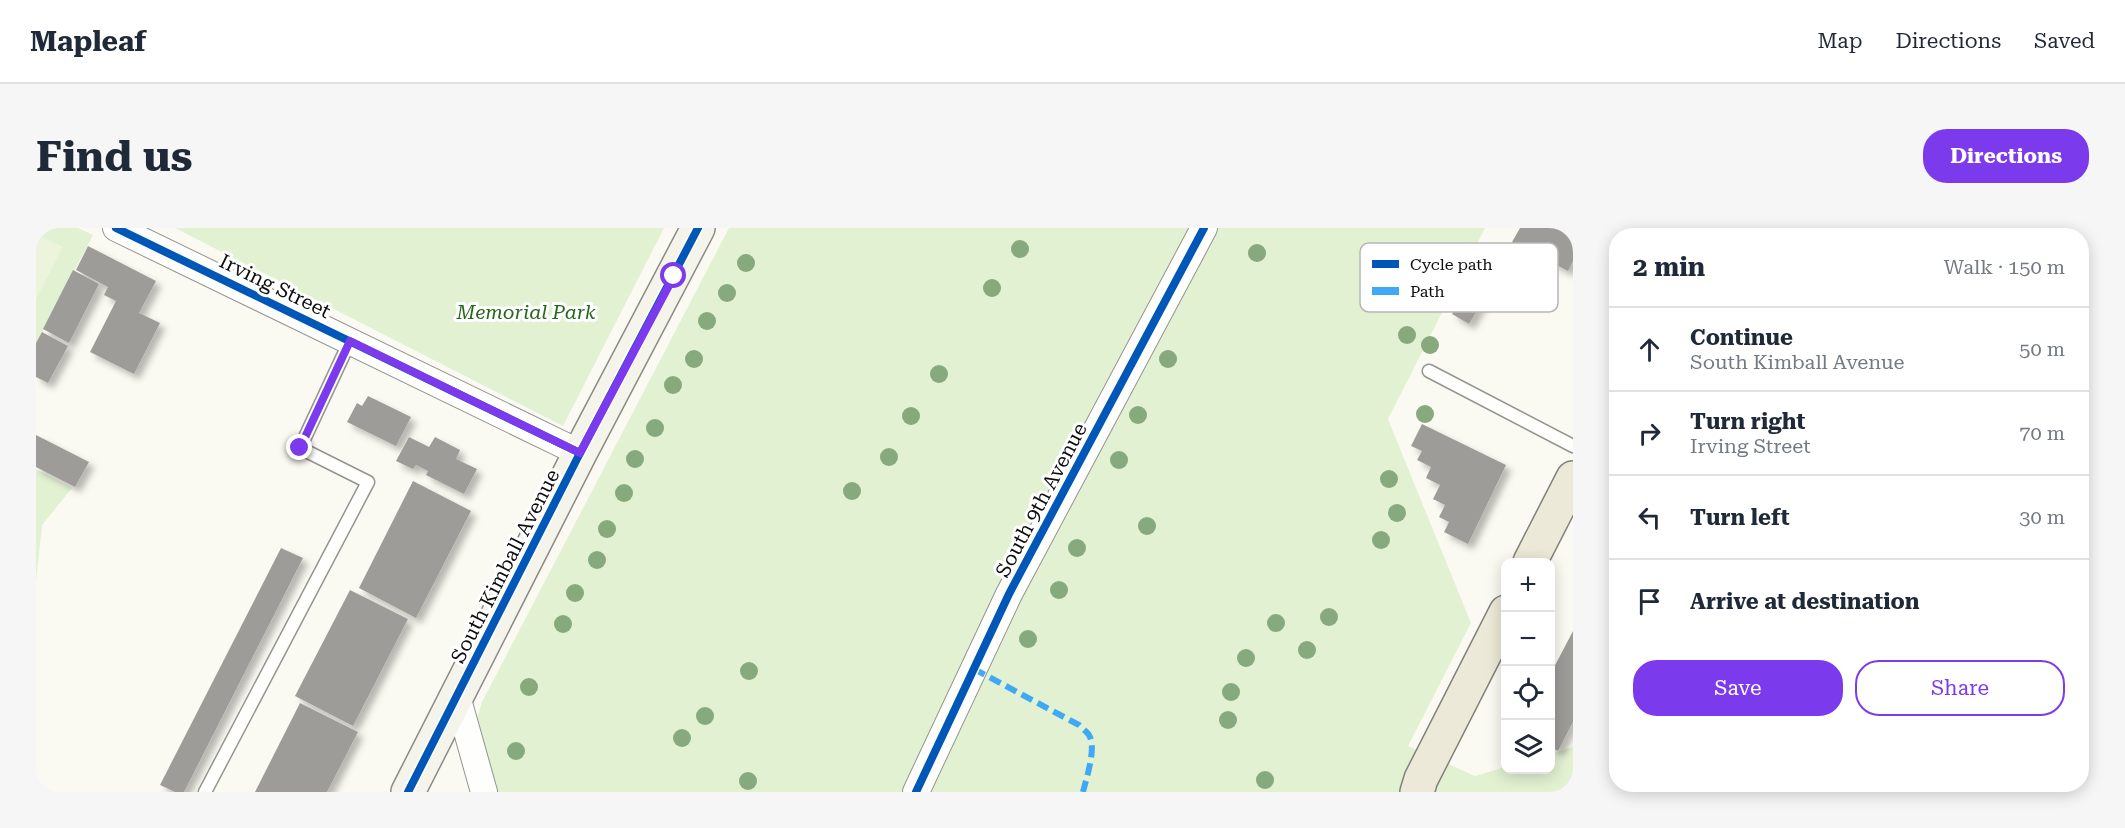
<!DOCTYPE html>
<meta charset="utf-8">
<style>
body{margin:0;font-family:"Roboto Serif",serif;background:#f6f6f7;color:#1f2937}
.controls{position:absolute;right:18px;bottom:18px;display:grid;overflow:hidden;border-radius:12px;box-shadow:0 3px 15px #0003}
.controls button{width:54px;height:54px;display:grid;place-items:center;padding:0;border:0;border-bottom:2px solid #e0e1e3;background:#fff;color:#1f2937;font:30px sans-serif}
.stop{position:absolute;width:18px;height:18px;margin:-14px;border:4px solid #7c3aed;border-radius:50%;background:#fff}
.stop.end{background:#7c3aed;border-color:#fff;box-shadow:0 2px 6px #0008}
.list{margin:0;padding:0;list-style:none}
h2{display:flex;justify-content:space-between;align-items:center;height:78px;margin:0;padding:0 24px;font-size:26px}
h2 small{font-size:20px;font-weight:400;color:#747a83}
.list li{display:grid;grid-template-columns:39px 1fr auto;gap:18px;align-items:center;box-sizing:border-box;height:84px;padding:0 24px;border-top:2px solid #e0e1e3}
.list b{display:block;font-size:22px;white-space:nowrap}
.list p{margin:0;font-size:20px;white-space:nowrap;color:#747a83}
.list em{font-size:20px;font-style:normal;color:#747a83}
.actions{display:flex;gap:12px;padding:18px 24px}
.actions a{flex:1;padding:14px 0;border:2px solid #7c3aed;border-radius:24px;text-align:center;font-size:21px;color:#7c3aed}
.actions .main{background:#7c3aed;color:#fff}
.icon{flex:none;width:33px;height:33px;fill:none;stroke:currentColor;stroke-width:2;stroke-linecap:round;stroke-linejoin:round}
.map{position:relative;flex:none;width:1537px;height:564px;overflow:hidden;border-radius:24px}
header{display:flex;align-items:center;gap:36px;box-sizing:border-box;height:84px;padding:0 30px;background:#fff;border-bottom:2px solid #e0e1e3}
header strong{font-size:28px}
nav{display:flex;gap:33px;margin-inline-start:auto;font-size:21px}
.intro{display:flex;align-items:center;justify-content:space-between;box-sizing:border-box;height:144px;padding:0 36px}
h1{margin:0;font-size:42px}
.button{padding:15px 27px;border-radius:24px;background:#7c3aed;color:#fff;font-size:21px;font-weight:700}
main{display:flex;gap:36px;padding:0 36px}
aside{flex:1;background:#fff;border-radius:24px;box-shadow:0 3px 15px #0003}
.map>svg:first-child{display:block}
</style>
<header>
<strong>Mapleaf</strong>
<nav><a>Map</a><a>Directions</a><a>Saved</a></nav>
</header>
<div class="intro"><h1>Find us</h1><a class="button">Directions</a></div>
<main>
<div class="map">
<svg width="1537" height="564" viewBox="0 0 1537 564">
<defs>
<filter id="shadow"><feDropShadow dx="5.5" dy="5.5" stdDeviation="3" flood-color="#0004"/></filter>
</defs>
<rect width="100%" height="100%" fill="#fbfaf2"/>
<!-- green -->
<g fill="#e2f1d2">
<polygon points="0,0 42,0 57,7 0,116"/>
<polygon points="139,0 628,0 527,198"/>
<polygon points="693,0 1449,0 1352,191 1435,395 1372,518 1439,548 1469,539 1470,542 1514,542 1515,526 1537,519 1537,564 460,564 444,507 441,490 446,474"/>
<polygon points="0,241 36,260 6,297 0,353"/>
</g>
<!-- pitch -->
<polygon fill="#ecf5db" points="0,6 27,19 0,71"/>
<!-- building -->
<g fill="#9e9c98" filter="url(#shadow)">
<polygon points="1484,0 1537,0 1537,33 1532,43 1476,14"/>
<polygon points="52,18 120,53 103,85 124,95 98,146 54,124 80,73 68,67 72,59 40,42"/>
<polygon points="37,42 63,56 33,115 7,101"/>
<polygon points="1438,47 1456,57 1433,96 1416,86"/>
<polygon points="6,104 32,118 12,155 0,149 0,115"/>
<polygon points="332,168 375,189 360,218 311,194 321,175 326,178"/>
<polygon points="1386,196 1470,237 1432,316 1408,304 1413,294 1403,289 1409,277 1397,271 1404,257 1390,250 1395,239 1381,232 1386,223 1375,218"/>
<polygon points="0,207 53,234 39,259 0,239"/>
<polygon points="373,209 393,219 399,209 424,222 420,231 441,241 428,266 390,247 392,243 380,237 377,241 360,233"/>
<polygon points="377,253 435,283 380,390 323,360"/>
<polygon points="245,320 267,330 148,564 139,564 124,557"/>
<polygon points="314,362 372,391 317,498 259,468"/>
<polygon points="1537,403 1537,494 1522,523 1514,519 1514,447"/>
<polygon points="264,475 322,504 291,564 219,564"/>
</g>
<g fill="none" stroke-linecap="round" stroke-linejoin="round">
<!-- lane casing -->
<g stroke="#949490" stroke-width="15">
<g id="lane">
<polyline points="1393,143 1537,218"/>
<polyline points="169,564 332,254 264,220 314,113"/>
</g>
</g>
<!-- street casing -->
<g stroke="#949490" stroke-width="28">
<g id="street">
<polyline points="80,0 544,225"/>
<polyline points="421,468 448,564"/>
<polyline points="880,564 973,366 1168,0"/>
</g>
</g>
<!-- secondary casing -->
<g stroke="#8b8a87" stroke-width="36">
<polyline id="secondary" points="372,564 544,225 662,0"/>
</g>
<!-- primary casing -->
<g stroke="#81817d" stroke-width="36">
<g id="primary">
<polyline points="1494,334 1537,250"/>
<polyline points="1381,564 1385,551 1470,384"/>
</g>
</g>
<!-- lane -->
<use href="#lane" stroke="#fefefd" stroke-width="12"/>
<!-- street -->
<use href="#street" stroke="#fefefd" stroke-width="26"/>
<!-- secondary -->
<use href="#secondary" stroke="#f5f4ea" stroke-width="33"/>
<!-- primary -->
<use href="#primary" stroke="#ede9d8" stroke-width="33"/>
<!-- quiet -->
<path stroke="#3fa9f5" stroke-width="6" stroke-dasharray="12 6" stroke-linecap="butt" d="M938,441L1043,497C1046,500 1051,504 1053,507C1061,520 1050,551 1047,564"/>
<!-- cycleway casing -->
<g stroke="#fff" stroke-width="11">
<g id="cycleway">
<polyline points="80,0 544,225"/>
<polyline points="372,564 544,225 662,0"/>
<polyline points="880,564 973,366 1168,0"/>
</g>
</g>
<!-- cycleway -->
<use href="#cycleway" stroke="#0057b8" stroke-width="8"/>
</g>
<!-- trees -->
<g fill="#86a97d">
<circle cx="984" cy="21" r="9"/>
<circle cx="1221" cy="25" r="9"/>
<circle cx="710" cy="35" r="9"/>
<circle cx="956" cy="60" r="9"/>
<circle cx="691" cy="65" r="9"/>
<circle cx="671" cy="93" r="9"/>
<circle cx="1371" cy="107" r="9"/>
<circle cx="1394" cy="117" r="9"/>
<circle cx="658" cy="131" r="9"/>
<circle cx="1132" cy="131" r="9"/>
<circle cx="903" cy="146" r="9"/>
<circle cx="637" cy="157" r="9"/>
<circle cx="1389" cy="186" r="9"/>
<circle cx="1102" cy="187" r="9"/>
<circle cx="875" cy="188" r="9"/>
<circle cx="619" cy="200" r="9"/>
<circle cx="853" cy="229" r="9"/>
<circle cx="599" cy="231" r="9"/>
<circle cx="1083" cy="232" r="9"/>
<circle cx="1353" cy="251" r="9"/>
<circle cx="816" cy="263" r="9"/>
<circle cx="588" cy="265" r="9"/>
<circle cx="1361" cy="285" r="9"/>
<circle cx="1111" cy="298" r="9"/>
<circle cx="571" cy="301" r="9"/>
<circle cx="1345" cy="312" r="9"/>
<circle cx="1041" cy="320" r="9"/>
<circle cx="561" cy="332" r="9"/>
<circle cx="1023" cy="362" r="9"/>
<circle cx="539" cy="365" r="9"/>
<circle cx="1293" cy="389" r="9"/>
<circle cx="1240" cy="395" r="9"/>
<circle cx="527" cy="396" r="9"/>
<circle cx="992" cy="411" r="9"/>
<circle cx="1271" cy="422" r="9"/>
<circle cx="1210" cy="430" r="9"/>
<circle cx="713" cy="443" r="9"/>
<circle cx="493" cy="459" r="9"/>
<circle cx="1195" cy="464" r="9"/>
<circle cx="669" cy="488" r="9"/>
<circle cx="1192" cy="492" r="9"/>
<circle cx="646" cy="510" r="9"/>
<circle cx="480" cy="523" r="9"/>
<circle cx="1229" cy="552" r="9"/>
<circle cx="712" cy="553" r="9"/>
</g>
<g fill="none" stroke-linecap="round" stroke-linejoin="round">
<!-- route -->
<polyline stroke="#7c3aed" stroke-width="8" points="264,220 314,113 544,225 638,48"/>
</g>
<g text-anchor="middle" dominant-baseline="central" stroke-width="6" stroke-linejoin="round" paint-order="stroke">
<!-- street labels -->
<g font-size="20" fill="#0d0d0d" stroke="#fff">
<text transform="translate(239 58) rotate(26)">Irving Street</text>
<text transform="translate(1005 272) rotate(-62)">South 9th Avenue</text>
<text transform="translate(469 338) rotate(-63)">South Kimball Avenue</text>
</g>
<!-- park labels -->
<g font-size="20" font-style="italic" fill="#27661d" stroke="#fff">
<text x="490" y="84">Memorial Park</text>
</g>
</g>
<!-- legend -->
<rect x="1324" y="15" width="198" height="69" rx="9" fill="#fff" stroke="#b6b6b6" stroke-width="1.5"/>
<rect x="1336" y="32" width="27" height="8" fill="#0057b8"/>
<rect x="1336" y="59" width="27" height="8" fill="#3fa9f5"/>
<g font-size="16" fill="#0d0d0d">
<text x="1374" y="42">Cycle path</text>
<text x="1374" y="69">Path</text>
</g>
</svg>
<div class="controls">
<button>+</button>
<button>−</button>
<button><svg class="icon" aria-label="locate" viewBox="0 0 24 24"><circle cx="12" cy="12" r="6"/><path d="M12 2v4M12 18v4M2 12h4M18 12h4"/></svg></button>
<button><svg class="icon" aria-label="layers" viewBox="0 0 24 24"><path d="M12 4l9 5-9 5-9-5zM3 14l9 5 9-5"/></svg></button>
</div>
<div class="stop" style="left:638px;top:48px"></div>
<div class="stop end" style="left:264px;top:220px"></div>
</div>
<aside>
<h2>2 min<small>Walk · 150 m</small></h2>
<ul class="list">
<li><svg class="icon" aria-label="ahead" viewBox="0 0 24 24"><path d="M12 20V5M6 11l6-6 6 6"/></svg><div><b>Continue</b><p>South Kimball Avenue</p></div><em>50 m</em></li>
<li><svg class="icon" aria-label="right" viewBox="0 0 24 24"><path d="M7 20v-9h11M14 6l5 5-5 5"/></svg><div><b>Turn right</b><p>Irving Street</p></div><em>70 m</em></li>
<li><svg class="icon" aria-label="left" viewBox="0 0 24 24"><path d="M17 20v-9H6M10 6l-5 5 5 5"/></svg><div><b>Turn left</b></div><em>30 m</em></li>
<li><svg class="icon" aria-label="arrive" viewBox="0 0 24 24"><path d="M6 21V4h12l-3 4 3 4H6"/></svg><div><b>Arrive at destination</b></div></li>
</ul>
<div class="actions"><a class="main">Save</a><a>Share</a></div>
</aside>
</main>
